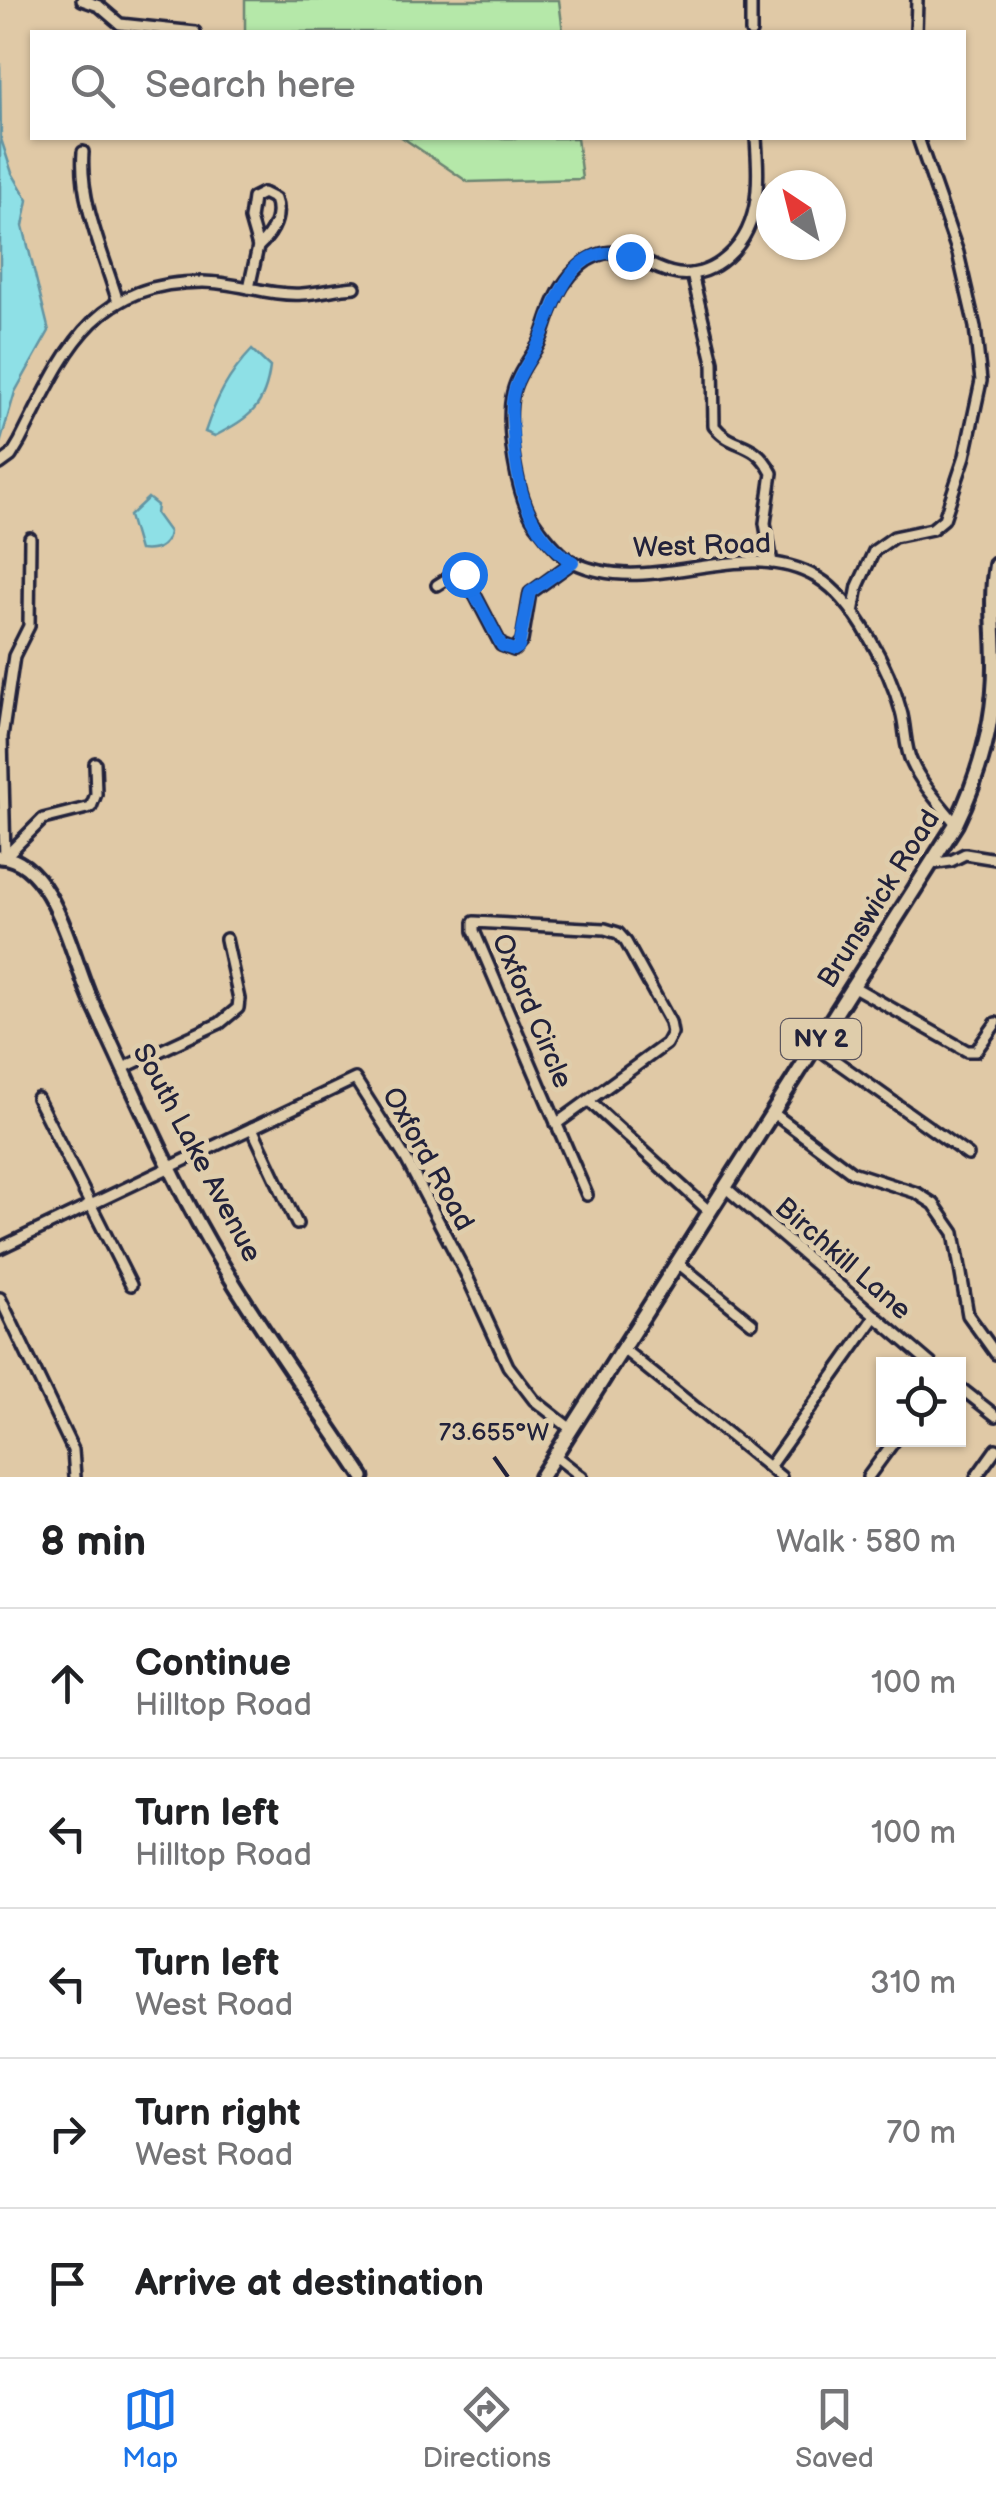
<!DOCTYPE html>
<meta charset="utf-8">
<style>
body{margin:0;font-family:"Balsamiq Sans",sans-serif;background:#f2f2f2;color:#202124}
.controls{position:absolute;right:30px;bottom:30px;display:grid;overflow:hidden;border-radius:0px;box-shadow:0 2px 8px #0004}
.controls button{width:90px;height:90px;display:grid;place-items:center;padding:0;border:0;border-bottom:2px solid #e0e0e0;background:#fff;color:#202124;font:50px sans-serif}
.compass{position:absolute;left:756px;top:170px;width:90px;height:90px;border-radius:50%;background:#fff;box-shadow:0 2px 8px #0004;rotate:325deg}
.stop{position:absolute;width:30px;height:30px;margin:-22px;border:8px solid #1a73e8;border-radius:50%;background:#fff}
.stop.end{background:#1a73e8;border-color:#fff;box-shadow:0 2px 10px #0008}
.list{margin:0;padding:0;list-style:none}
h2{display:flex;justify-content:space-between;align-items:center;height:130px;margin:0;padding:0 40px;font-size:42px}
h2 small{font-size:32px;font-weight:400;color:#757577}
.list li{display:grid;grid-template-columns:65px 1fr auto;gap:30px;align-items:center;box-sizing:border-box;height:150px;padding:0 40px;border-top:2px solid #e0e0e0}
.list b{display:block;font-size:38px;white-space:nowrap}
.list p{margin:0;font-size:32px;white-space:nowrap;color:#757577}
.list em{font-size:32px;font-style:normal;color:#757577}
.icon{flex:none;width:55px;height:55px;fill:none;stroke:currentColor;stroke-width:2;stroke-linecap:round;stroke-linejoin:round}
.map{position:relative;flex:none;width:996px;height:1477px;overflow:hidden}
.search{position:absolute;background:#fff;box-shadow:0 2px 8px #0004;left:30px;right:30px;top:30px;height:110px;display:flex;align-items:center;gap:25px;box-sizing:border-box;padding:0 35px;border-radius:0px;color:#757577;font-size:38px}
.sheet{height:880px;background:#fff}
nav{display:flex;justify-content:space-around;align-items:center;box-sizing:border-box;height:140px;border-top:2px solid #e0e0e0;background:#fff;font-size:28px;color:#757577}
nav a{display:grid;justify-items:center;gap:5px}
nav .on{color:#1a73e8}
.map>svg:first-child{display:block}
</style>
<div class="map">
<svg width="996" height="1477" viewBox="0 0 996 1477">
<rect width="100%" height="100%" fill="#e0c9a6"/>
<filter id="ink" filterUnits="userSpaceOnUse"><feTurbulence type="fractalNoise" baseFrequency=".01" numOctaves="2"/><feDisplacementMap in="SourceGraphic" scale="20" xChannelSelector="R" yChannelSelector="G"/><feConvolveMatrix kernelMatrix="1 2 1 2 8 2 1 2 1" color-interpolation-filters="sRGB"/></filter>
<g filter="url(#ink)">
<!-- green -->
<g fill="#b5e8a9" stroke="#6c8572" stroke-width="2.5">
<polygon points="245,0 559,0 563,32 245,32"/>
<polygon points="403,138 577,138 582,179 468,182"/>
</g>
<!-- water -->
<g fill="#8ee0e6" stroke="#6394a2" stroke-width="2.5">
<polygon points="0,63 1,139 12,173 28,200 23,226 49,331 15,392 0,444"/>
<path d="M252,350L270,367C265,408 250,417 215,436L205,432C216,399 228,375 252,350Z"/>
<path d="M148,498L157,505L156,514L169,532C167,548 155,552 139,550L129,516Z"/>
</g>
<g fill="none" stroke-linecap="round" stroke-linejoin="round">
<!-- street casing -->
<g stroke="#22223b" stroke-width="16">
<g id="street">
<polyline points="82,0 99,6 120,24 195,32"/>
<polyline points="751,32 751,0"/>
<polyline points="916,32 917,0"/>
<path d="M756,138C759,183 762,232 721,262C709,271 693,276 678,274C660,272 646,261 629,255C591,242 562,279 551,310C546,322 544,334 538,345C529,360 517,375 513,392C505,424 516,498 536,524C545,536 559,555 573,562C651,600 742,533 818,578C855,600 890,670 901,711C906,728 904,746 912,763C922,785 941,805 956,824"/>
<path d="M83,152C79,202 104,255 118,302"/>
<path d="M263,193L275,199C282,218 272,234 258,247L250,219L253,198Z"/>
<path d="M692,274L713,362L714,426C734,451 753,437 772,473L765,523L772,563"/>
<polyline points="249,288 258,247"/>
<path d="M0,464L11,456L20,441C64,355 90,282 203,282C236,282 269,296 302,294C320,293 337,288 355,287"/>
<polyline points="437,585 450,577 464,574 501,645 514,650 522,641 530,593 573,562"/>
<polyline points="853,613 858,586 874,551 894,537 932,529 944,519 965,456 981,381 975,327 958,253 918,138"/>
<polyline points="5,857 2,737 14,656 29,626 30,538"/>
<polyline points="5,857 43,819 91,807 96,794 95,763"/>
<polyline points="930,864 951,861 965,854 996,859"/>
<polyline points="854,987 967,1051 976,1051 996,1023"/>
<polyline points="816,1047 968,1155"/>
<polyline points="123,1068 220,1023 238,1008 239,999 226,939"/>
<polyline points="37,1098 131,1285"/>
<polyline points="590,1102 710,1212"/>
<polyline points="773,1113 852,1172 917,1193 934,1204 954,1233 968,1315 996,1354"/>
<path d="M556,1124L666,1044L672,1033L670,1022L626,942L618,933L605,929L474,922V931C512,1019 549,1107 587,1195"/>
<polyline points="252,1128 297,1224"/>
<polyline points="726,1188 931,1364"/>
<polyline points="0,1248 355,1079 406,1159 465,1272 508,1366 534,1400 571,1429"/>
<polyline points="678,1263 752,1323"/>
<polyline points="0,1298 73,1450 75,1477"/>
<polyline points="623,1349 781,1477"/>
<polyline points="958,1386 996,1416"/>
<polyline points="554,1455 582,1477"/>
<polyline points="769,1467 876,1316"/>
<polyline points="868,1477 895,1440"/>
<polyline points="976,1477 996,1449"/>
</g>
</g>
<!-- secondary casing -->
<g stroke="#22223b" stroke-width="19">
<path id="secondary" d="M0,857C54,860 72,959 92,1002C130,1082 165,1165 209,1242C255,1322 312,1399 363,1477"/>
</g>
<!-- primary casing -->
<g stroke="#22223b" stroke-width="20">
<path id="primary" d="M541,1477L956,824C980,774 995,722 995,666C995,632 990,599 996,565"/>
</g>
<!-- street -->
<use href="#street" stroke="#dfcdab" stroke-width="9"/>
<!-- secondary -->
<use href="#secondary" stroke="#dfcdab" stroke-width="11"/>
<!-- primary -->
<use href="#primary" stroke="#dfcdab" stroke-width="12"/>
</g>
</g>
<g fill="none" stroke-linecap="round" stroke-linejoin="round" filter="url(#ink)">
<!-- route -->
<path stroke="#1a73e8" stroke-width="12" d="M464,574L502,646L514,650L519,647L530,592L573,562C527,534 516,484 513,434C512,419 510,403 515,388C521,369 536,353 543,333C558,295 575,239 630,256"/>
</g>
<!-- ticks -->
<path fill="none" stroke="#22223b" stroke-width="4" d="M494,1457L508,1477"/>
<g text-anchor="middle" dominant-baseline="central" stroke-width="10" stroke-linejoin="round" paint-order="stroke">
<!-- shield labels -->
<rect fill="#dfcdab" stroke="#5b555d" stroke-width="2.5" x="781" y="1019" width="80" height="40" rx="8"/>
<g font-size="25" font-weight="bold" fill="#22223b">
<text x="821" y="1039">NY 2</text>
</g>
<!-- street labels -->
<g font-size="28" fill="#22223b" stroke="#dfcdab">
<text transform="translate(702 546) rotate(-2)">West Road</text>
<text transform="translate(879 899) rotate(-58)">Brunswick Road</text>
<text transform="translate(532 1011) rotate(67)">Oxford Circle</text>
<text transform="translate(197 1153) rotate(62)">South Lake Avenue</text>
<text transform="translate(428 1159) rotate(61)">Oxford Road</text>
<text transform="translate(843 1259) rotate(41)">Birchkill Lane</text>
</g>
</g>
<g font-size="25" text-anchor="middle" fill="#22223b" stroke="#dfcdab" stroke-width="10" stroke-linejoin="round" paint-order="stroke">
<text x="494" y="1440">73.655°W</text>
</g>
</svg>
<div class="controls">
<button><svg class="icon" aria-label="locate" viewBox="0 0 24 24"><circle cx="12" cy="12" r="6"/><path d="M12 2v4M12 18v4M2 12h4M18 12h4"/></svg></button>
</div>
<svg class="compass" viewBox="-18 -18 36 36"><path d="M0-13l5 13h-10z" fill="#e53935"/><path d="M0 13l5-13h-10z" fill="#757577"/></svg>
<div class="stop" style="left:464px;top:574px"></div>
<div class="stop end" style="left:630px;top:256px"></div>
<div class="search"><svg class="icon" aria-label="search" viewBox="0 0 24 24"><circle cx="10" cy="10" r="6"/><path d="M15 15l6 6"/></svg>Search here</div>
</div>
<section class="sheet">
<h2>8 min<small>Walk · 580 m</small></h2>
<ul class="list">
<li><svg class="icon" aria-label="ahead" viewBox="0 0 24 24"><path d="M12 20V5M6 11l6-6 6 6"/></svg><div><b>Continue</b><p>Hilltop Road</p></div><em>100 m</em></li>
<li><svg class="icon" aria-label="left" viewBox="0 0 24 24"><path d="M17 20v-9H6M10 6l-5 5 5 5"/></svg><div><b>Turn left</b><p>Hilltop Road</p></div><em>100 m</em></li>
<li><svg class="icon" aria-label="left" viewBox="0 0 24 24"><path d="M17 20v-9H6M10 6l-5 5 5 5"/></svg><div><b>Turn left</b><p>West Road</p></div><em>310 m</em></li>
<li><svg class="icon" aria-label="right" viewBox="0 0 24 24"><path d="M7 20v-9h11M14 6l5 5-5 5"/></svg><div><b>Turn right</b><p>West Road</p></div><em>70 m</em></li>
<li><svg class="icon" aria-label="arrive" viewBox="0 0 24 24"><path d="M6 21V4h12l-3 4 3 4H6"/></svg><div><b>Arrive at destination</b></div></li>
</ul>
</section>
<nav>
<a class="on"><svg class="icon" aria-label="map" viewBox="0 0 24 24"><path d="M3 6l6-2 6 2 6-2v14l-6 2-6-2-6 2zM9 4v14M15 6v14"/></svg>Map</a>
<a><svg class="icon" aria-label="directions" viewBox="0 0 24 24"><path d="M12 3l9 9-9 9-9-9zM9 14v-3h6M13 9l2 2-2 2"/></svg>Directions</a>
<a><svg class="icon" aria-label="saved" viewBox="0 0 24 24"><path d="M7 4h10v16l-5-4-5 4z"/></svg>Saved</a>
</nav>
